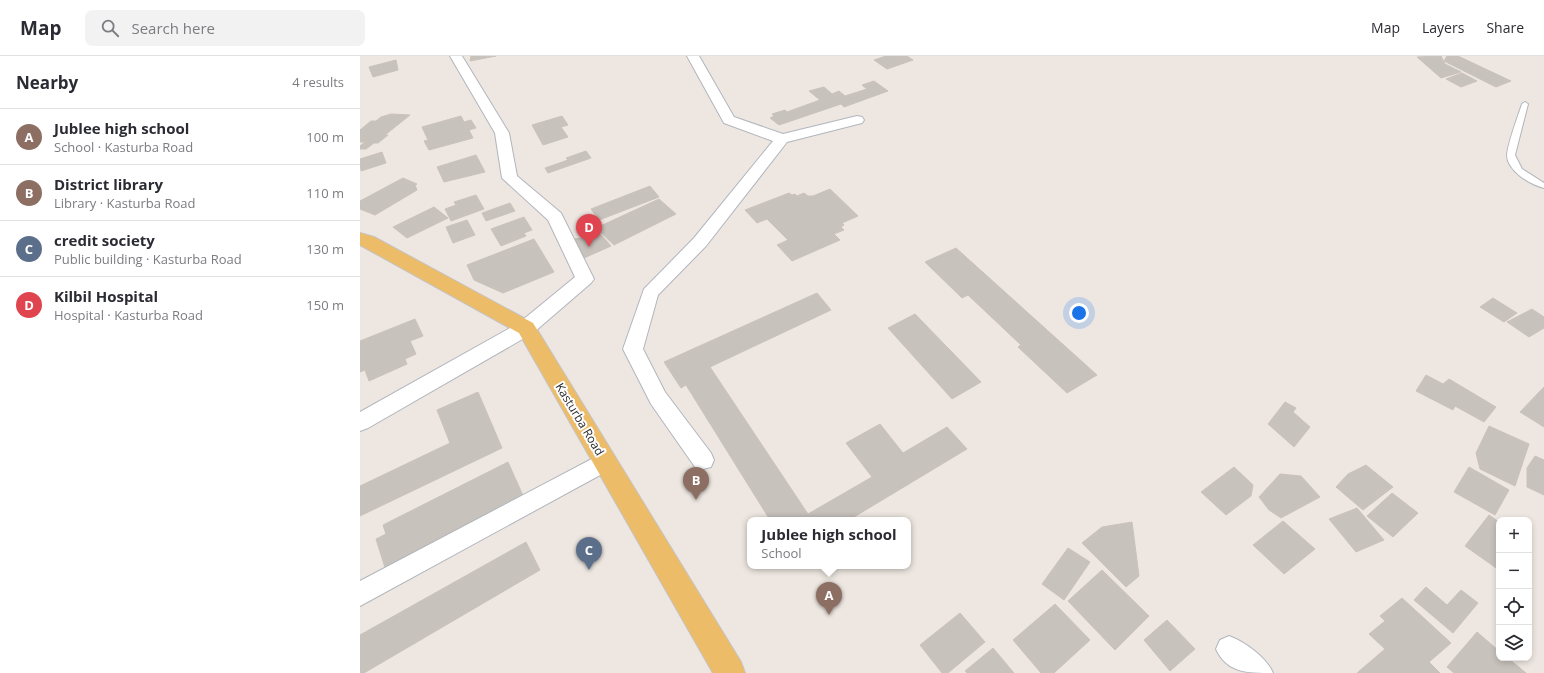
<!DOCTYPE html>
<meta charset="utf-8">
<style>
body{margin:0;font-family:"Open Sans",sans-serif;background:#f2f2f3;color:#2b2b33}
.controls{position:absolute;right:12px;bottom:12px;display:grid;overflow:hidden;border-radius:8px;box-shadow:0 2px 6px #0003}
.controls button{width:36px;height:36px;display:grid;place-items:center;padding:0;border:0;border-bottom:1px solid #e1e1e2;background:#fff;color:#2b2b33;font:20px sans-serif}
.you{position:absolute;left:719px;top:257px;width:14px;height:14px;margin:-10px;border:3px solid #fff;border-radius:50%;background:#1a73e8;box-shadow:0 0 0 6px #1a73e833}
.badge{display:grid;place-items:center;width:26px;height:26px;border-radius:50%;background:#d93025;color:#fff;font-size:13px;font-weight:700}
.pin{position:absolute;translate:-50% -33px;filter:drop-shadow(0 1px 2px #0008)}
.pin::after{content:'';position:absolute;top:21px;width:14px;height:12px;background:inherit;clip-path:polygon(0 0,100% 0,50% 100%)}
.popup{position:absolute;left:387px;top:461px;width:164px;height:52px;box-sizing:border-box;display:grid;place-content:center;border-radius:8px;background:#fff;filter:drop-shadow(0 1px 3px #0005);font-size:13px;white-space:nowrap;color:#7c7c81}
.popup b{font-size:15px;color:#2b2b33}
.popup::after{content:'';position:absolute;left:50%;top:100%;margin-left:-8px;border:8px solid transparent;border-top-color:#fff}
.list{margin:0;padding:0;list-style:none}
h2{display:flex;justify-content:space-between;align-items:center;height:52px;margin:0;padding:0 16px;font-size:17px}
h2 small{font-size:13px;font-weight:400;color:#7c7c81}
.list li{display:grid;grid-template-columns:26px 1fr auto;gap:12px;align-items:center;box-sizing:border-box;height:56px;padding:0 16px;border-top:1px solid #e1e1e2}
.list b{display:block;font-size:15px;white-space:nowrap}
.list p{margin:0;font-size:13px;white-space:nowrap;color:#7c7c81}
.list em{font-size:13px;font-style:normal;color:#7c7c81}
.icon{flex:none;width:22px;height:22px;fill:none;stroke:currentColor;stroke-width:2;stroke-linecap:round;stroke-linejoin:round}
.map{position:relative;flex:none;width:1184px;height:617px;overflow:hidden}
header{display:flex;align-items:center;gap:24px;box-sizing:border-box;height:56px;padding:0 20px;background:#fff;border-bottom:1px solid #e1e1e2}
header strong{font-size:19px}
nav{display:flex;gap:22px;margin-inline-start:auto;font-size:14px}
.search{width:280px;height:36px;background:#f2f2f3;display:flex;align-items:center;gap:10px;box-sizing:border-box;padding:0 14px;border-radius:8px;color:#7c7c81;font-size:15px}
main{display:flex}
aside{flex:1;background:#fff}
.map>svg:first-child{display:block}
</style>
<header>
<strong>Map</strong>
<div class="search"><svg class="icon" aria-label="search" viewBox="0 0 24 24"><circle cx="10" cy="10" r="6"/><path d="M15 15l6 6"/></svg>Search here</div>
<nav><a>Map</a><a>Layers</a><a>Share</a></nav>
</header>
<main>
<aside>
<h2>Nearby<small>4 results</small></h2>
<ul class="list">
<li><span class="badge" style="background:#8d6e63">A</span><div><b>Jublee high school</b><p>School · Kasturba Road</p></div><em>100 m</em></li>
<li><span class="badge" style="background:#8d6e63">B</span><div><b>District library</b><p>Library · Kasturba Road</p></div><em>110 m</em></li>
<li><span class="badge" style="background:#5c6f8a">C</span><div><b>credit society</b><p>Public building · Kasturba Road</p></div><em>130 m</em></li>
<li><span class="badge" style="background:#e0444e">D</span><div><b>Kilbil Hospital</b><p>Hospital · Kasturba Road</p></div><em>150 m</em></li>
</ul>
</aside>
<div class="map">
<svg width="1184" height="617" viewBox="0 0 1184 617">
<rect width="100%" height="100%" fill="#eee7e1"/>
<!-- building -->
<g fill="#c7c2bc" stroke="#cac2ba">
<polygon points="111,0 136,0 110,5"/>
<polygon points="526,0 547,0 553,4 527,13 514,4"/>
<polygon points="1081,0 1085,8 1101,16 1081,22 1057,1"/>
<polygon points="1087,0 1098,0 1151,25 1136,31 1084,5"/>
<polygon points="36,4 38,14 13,21 9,11"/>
<polygon points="1102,17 1117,25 1101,31 1086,23"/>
<polygon points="514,25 528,35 484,51 481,48 419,69 410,62 414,60 412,58 425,54 427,56 460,44 449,35 464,31 472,38 479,35 485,40 507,33 502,29"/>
<polygon points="31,58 50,59 25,79 28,79 18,87 14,87 6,93 0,93 0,90 5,86 0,86 0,74 11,65 16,65 21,61"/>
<polygon points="101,60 104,66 111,64 116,72 109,74 113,82 69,94 64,85 68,84 62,71"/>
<polygon points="202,60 208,69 201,71 208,81 183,89 172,69"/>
<polygon points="226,95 231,102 188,117 185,112 208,104 206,102"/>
<polygon points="22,96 26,107 1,115 0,103"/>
<polygon points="116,99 125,116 84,126 77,111"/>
<polygon points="43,122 57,128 55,129 57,134 15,159 0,153 0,145"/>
<polygon points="290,130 299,141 239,164 231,153"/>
<polygon points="470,133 498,160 482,167 484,169 481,171 484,174 474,178 480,184 432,205 417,189 428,184 407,163 397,167 385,154 429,137 432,139 435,138 437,140 444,137 448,140 453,140"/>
<polygon points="116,139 124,153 91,165 85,153 96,149 94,146"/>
<polygon points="299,143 316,158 254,189 236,172"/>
<polygon points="150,147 155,155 126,165 122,157"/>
<polygon points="74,151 88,162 47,182 33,171"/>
<polygon points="164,161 172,174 164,177 166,180 141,190 131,173"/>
<polygon points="107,164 115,179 93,187 86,171"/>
<polygon points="236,173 251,190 224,202 208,183 226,182"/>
<polygon points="174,183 194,216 143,237 114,224 107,209"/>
<polygon points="596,192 737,319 707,337 658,291 661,289 608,239 602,242 565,206"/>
<polygon points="457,237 471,254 350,311 448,458 512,421 486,387 520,368 543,397 587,371 607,393 489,464 410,464 326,329 321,332 304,306"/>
<polygon points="1133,242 1157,257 1144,266 1120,251"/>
<polygon points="1172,253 1184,261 1184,272 1169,281 1147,266"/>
<polygon points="555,258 621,326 592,343 528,272"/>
<polygon points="55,263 63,280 50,285 56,298 45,303 47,308 9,325 5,314 0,316 0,285"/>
<polygon points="1066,319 1083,328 1089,323 1136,351 1124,366 1095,350 1093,354 1056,335"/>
<polygon points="1184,331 1184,371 1160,356"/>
<polygon points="118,336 142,392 0,460 0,430 90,387 77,354"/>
<polygon points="925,346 936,352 933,356 950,371 934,391 908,368"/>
<polygon points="1129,370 1169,388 1155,430 1120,413 1116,397"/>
<polygon points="1175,400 1184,404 1184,439 1167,431 1167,412"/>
<polygon points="148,406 165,444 27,518 16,483 26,478 23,469"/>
<polygon points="1006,409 1033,431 1003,454 976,431 988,418"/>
<polygon points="874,411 893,429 891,440 866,459 841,436"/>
<polygon points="1109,411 1149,434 1135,459 1094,436"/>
<polygon points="920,418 941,420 960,441 921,462 909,454 899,441"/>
<polygon points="1032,437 1058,457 1033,481 1007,460"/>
<polygon points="997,452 1024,484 996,496 969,463"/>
<polygon points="1129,459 1139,466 1139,514 1105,490"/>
<polygon points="923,465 955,493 924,518 893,489"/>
<polygon points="772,466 779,520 766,531 722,487 742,471"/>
<polygon points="166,486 180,514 4,617 0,617 0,579"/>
<polygon points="708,492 730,506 704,544 682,528"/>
<polygon points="742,514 789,560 755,594 708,545"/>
<polygon points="1066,531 1087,549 1101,534 1118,547 1093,577 1054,544"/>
<polygon points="1042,542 1091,587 1069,606 1080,617 997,617 1025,593 1009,578 1025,565 1020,560"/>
<polygon points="695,548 730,584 694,617 681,617 653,584"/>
<polygon points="600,557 625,586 588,617 582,617 560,589"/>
<polygon points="807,564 835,593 810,615 784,584"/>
<polygon points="1117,576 1139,595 1139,602 1148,602 1166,617 1094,617 1087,611"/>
<polygon points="633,592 654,617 607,617 605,615"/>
</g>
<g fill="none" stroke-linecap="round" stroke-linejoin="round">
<!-- service casing -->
<g stroke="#b1b5bd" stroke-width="2">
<path id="service" d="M1165,46L1168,48L1155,99L1162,113L1184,127V132C1171,129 1147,115 1147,99C1148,87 1158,60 1162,48Z"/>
</g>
<!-- minor casing -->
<g stroke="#b1b5bd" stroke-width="2">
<g id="minor">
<polygon points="90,0 102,0 149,77 157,120 201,157 234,223 231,227 173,277 8,372 0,375 0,356 159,267 215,221 188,164 142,122 135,77"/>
<polygon points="327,0 339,0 374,61 423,78 497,60 502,61 504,64 502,67 427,86 346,190 298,239 283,293 305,336 351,397 354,404 351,411 343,413 335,411 291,348 263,293 284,233 334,182 413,85 364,67"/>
<polygon points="245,396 253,398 256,405 253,412 0,550 0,525"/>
<path d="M869,580C885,586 906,601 913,617C887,617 867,617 856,593L860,584Z"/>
</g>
</g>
<!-- primary casing -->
<g stroke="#c4c4c4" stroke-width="2">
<polygon id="primary" points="0,177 14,181 173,267 381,606 385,617 353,617 159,277 0,189"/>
</g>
<!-- service -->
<use href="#service" fill="#fff" fill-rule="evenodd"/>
<!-- minor -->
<use href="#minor" fill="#fff" fill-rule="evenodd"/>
<!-- primary -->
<use href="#primary" fill="#edbc68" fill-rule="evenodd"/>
</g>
<g text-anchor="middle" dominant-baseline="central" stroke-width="4" stroke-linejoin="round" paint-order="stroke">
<!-- street labels -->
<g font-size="12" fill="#2e2e2e" stroke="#fff">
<text transform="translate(220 363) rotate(59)">Kasturba Road</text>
</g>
</g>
</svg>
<div class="controls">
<button>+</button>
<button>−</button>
<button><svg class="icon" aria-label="locate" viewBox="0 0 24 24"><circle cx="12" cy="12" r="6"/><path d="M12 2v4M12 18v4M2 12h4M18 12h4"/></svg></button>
<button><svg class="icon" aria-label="layers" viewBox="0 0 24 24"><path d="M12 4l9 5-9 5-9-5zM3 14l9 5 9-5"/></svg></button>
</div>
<div class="you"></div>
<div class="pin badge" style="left:469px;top:559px;background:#8d6e63">A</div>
<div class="popup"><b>Jublee high school</b>School</div>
<div class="pin badge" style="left:336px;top:444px;background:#8d6e63">B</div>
<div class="pin badge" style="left:229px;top:514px;background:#5c6f8a">C</div>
<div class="pin badge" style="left:229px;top:191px;background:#e0444e">D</div>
</div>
</main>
